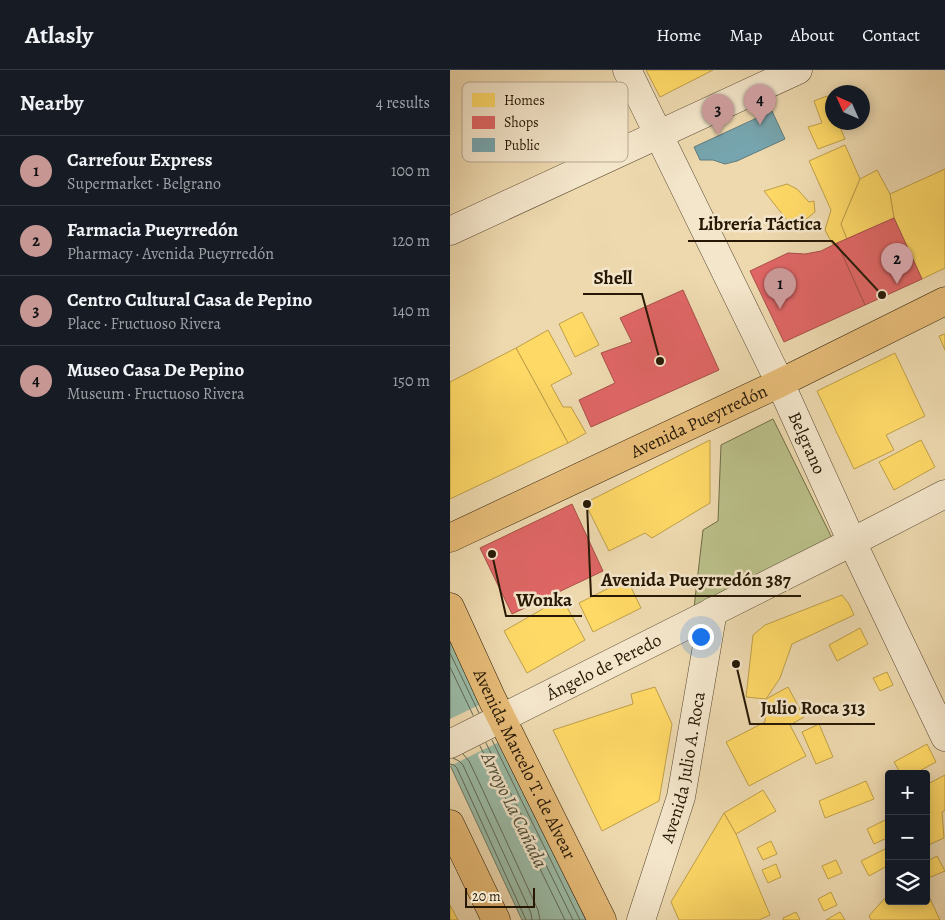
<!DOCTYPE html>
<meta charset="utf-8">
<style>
body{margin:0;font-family:Alegreya,serif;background:#242831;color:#f1f3f6}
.controls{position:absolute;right:15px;bottom:15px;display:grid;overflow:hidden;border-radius:5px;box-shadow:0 2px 12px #0003}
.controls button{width:45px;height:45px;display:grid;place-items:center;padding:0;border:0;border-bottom:1px solid #363941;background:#171b24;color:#f1f3f6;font:25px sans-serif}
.compass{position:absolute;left:375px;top:15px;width:45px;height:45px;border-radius:50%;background:#171b24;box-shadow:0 2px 12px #0003;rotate:315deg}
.scale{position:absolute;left:15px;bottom:12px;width:70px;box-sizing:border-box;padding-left:5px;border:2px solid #261805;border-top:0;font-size:14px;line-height:18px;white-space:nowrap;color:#261805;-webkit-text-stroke:4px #f4e6cb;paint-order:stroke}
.you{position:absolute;left:250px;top:566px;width:18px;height:18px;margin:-12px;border:4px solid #fff;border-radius:50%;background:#1a73e8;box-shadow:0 0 0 8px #1a73e833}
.badge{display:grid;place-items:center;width:32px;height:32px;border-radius:50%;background:#c59692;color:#111;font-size:16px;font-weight:700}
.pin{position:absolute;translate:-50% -41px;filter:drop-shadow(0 1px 2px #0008)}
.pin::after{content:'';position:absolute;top:26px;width:18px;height:15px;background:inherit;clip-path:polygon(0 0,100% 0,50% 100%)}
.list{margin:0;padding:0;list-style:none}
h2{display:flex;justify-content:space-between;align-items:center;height:65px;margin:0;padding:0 20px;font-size:21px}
h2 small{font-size:16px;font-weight:400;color:#9ea1a6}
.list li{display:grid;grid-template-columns:32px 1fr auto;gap:15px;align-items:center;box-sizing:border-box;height:70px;padding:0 20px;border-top:1px solid #363941}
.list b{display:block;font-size:19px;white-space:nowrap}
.list p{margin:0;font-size:16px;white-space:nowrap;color:#9ea1a6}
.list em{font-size:16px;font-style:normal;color:#9ea1a6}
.icon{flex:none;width:28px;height:28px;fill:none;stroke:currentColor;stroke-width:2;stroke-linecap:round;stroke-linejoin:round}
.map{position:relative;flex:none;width:495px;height:850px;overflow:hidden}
header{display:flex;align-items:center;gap:30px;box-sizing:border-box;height:70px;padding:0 25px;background:#171b24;border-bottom:1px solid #363941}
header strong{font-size:24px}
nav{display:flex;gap:28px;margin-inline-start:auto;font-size:18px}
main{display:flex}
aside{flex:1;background:#171b24}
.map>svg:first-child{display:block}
</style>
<header>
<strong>Atlasly</strong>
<nav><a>Home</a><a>Map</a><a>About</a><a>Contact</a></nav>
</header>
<main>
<aside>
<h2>Nearby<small>4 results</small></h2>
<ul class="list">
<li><span class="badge">1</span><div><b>Carrefour Express</b><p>Supermarket · Belgrano</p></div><em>100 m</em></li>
<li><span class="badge">2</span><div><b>Farmacia Pueyrredón</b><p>Pharmacy · Avenida Pueyrredón</p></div><em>120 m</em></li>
<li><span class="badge">3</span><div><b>Centro Cultural Casa de Pepino</b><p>Place · Fructuoso Rivera</p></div><em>140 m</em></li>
<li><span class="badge">4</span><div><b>Museo Casa De Pepino</b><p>Museum · Fructuoso Rivera</p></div><em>150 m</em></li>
</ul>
</aside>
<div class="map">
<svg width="495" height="850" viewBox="0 0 495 850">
<rect width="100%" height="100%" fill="#eed9af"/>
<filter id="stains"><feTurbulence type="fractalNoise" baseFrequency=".004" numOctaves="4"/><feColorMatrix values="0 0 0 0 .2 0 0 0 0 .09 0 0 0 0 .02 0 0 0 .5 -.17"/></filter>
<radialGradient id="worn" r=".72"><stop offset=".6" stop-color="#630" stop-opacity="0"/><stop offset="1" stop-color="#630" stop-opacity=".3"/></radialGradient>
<!-- green -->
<polygon fill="#babf89" stroke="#706c47" points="323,349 383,470 244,538 253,460 268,451 271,375"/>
<!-- water -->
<polygon fill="#9bbba6" stroke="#6c7a66" points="0,571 136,850 72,850 0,695"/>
<!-- pier -->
<polygon fill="#eed9af" points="33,633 51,671 0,696 0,649"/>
<!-- homes -->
<g fill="#ffd966" stroke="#be9f49">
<polygon points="196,0 263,0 210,27"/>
<polygon points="377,26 382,39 382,52 388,52 395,69 368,79 358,57 372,53 364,31"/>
<polygon points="395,75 410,109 391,154 397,169 383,175 375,160 381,140 359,91"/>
<polygon points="495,99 495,198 472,209 444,148 440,124"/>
<polygon points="427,100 440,124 444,148 397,169 391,154 410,109"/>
<polygon points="337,114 347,119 359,132 364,131 365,142 344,159 314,121"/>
<polygon points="132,242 149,275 125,287 109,254"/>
<polygon points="98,260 122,304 101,315 113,337 121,337 136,363 118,373 66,278"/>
<polygon points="495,264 495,280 489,266"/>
<polygon points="66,278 118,373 0,429 0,312"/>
<polygon points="445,283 475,346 436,365 444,380 404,399 367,321"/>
<polygon points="260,370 260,433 202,468 195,463 159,481 135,433"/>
<polygon points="471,370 485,397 444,420 429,392"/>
<polygon points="177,509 191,538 143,562 129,533"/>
<polygon points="392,525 399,534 404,545 342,574 330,608 316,629 296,627 303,565 315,555"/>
<polygon points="112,528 135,570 77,603 54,561"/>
<polygon points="410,558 418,574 387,591 379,575"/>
<polygon points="437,602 443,615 430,621 423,608"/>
<polygon points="205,617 222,654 209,731 152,761 103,660 183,634 181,624"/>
<polygon points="338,617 354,647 340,655 356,686 299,716 276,672 315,652 316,629"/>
<polygon points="369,654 383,687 366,694 352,662"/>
<polygon points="477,674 486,692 464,704 451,704 444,692"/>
<polygon points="495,705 495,740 492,742 494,768 476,776 476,715"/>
<polygon points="416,711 424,729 375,748 369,731"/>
<polygon points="313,720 326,741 286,764 274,743"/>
<polygon points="274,743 286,764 320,845 309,850 229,850 221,832"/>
<polygon points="439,748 439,767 424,774 417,759"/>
<polygon points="321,771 327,784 313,790 307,778"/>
<polygon points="435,779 439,785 439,795 419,806 411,791"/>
<polygon points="487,786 495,801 476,809 476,792"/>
<polygon points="386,790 392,803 378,809 372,796"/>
<polygon points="326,794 331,807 318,813 312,800"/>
<polygon points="476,820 490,850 421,850 419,846 434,829 439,826 439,831 476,831"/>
<polygon points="381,822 387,835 374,841 368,829"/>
<polygon points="0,835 8,850 0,850"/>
<polygon points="346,842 350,850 333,850 333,848"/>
<polygon points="390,842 395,850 376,850"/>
</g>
<!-- shops -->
<g fill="#e06666" stroke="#a84f49">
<polygon points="444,148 472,209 415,235 387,173"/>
<polygon points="387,173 415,235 334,272 300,201 338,183 355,184 371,181"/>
<polygon points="233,220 269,300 141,357 129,330 165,313 151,283 182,272 170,248"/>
<polygon points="122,434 153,501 62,544 30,478"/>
</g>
<!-- public -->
<polygon fill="#76a5af" stroke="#5e7b7c" points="322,41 335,69 287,91 275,94 263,90 250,90 244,77"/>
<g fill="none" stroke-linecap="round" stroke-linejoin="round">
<!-- shore -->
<g stroke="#606a56" stroke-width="1">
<polyline points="0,583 29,643"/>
<polyline points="0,597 23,645"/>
<polyline points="42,670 130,850"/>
<polyline points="36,673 123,850"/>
<polyline points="30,676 115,850"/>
<polyline points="13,684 19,691 29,712 88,840 90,850"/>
<polyline points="3,688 9,691 13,695 81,843 82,850"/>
<polyline points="0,694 4,695 7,698 76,850"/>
</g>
<!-- minor casing -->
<g stroke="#584830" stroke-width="29">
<g id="minor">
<path id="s1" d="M177,0L330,313L402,472L495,667"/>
<polyline points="0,161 348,0"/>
<path id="s2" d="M0,674L402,472L495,424"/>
<path id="s3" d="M191,850L231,727L263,541"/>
</g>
</g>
<!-- major casing -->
<g stroke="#261805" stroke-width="29">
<g id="major">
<path id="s4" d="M0,468L330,313L495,231"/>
<path id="s5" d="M0,537L42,629L152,850"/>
<polyline points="0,754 46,850"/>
</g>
</g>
<!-- minor -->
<use href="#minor" stroke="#f4e6cb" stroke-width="28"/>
<!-- major -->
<use href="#major" stroke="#e7bc78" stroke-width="28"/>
</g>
<g text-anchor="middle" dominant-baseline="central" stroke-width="5" stroke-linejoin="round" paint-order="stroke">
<!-- street labels -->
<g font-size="18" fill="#261805" stroke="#f4e6cb">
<text stroke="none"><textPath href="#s4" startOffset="275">Avenida Pueyrredón</textPath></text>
<text stroke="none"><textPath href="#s1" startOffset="414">Belgrano</textPath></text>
<text stroke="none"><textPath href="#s2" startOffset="172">Ángelo de Peredo</textPath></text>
<text stroke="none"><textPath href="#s5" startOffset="174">Avenida Marcelo T. de Alvear</textPath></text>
<text stroke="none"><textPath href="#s3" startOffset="159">Avenida Julio A. Roca</textPath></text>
</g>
<!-- water labels -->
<g font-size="19" font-style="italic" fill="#4f513d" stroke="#f4e6cb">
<text transform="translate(64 740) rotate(64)">Arroyo La Cañada</text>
</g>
</g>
<!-- legend -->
<rect x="12" y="12" width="166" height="80" rx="8" fill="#f4e6cb" stroke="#b6a890" stroke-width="1"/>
<rect x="22" y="23" width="23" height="14" fill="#ffd966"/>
<rect x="22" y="46" width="23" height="13" fill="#e06666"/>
<rect x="22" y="68" width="23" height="14" fill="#76a5af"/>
<g font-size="14" fill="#261805">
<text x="54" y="35">Homes</text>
<text x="54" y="57">Shops</text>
<text x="54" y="80">Public</text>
</g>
<!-- callouts -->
<path fill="none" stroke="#261805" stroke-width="2" d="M432 225L382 171H238M210 291L192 224H133M137 434L141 526H351M42 484L56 546H132M286 594L300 654H425"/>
<g fill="#261805" stroke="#f4e6cb" stroke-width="2">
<circle cx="432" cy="225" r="5"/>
<circle cx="210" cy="291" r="5"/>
<circle cx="137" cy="434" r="5"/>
<circle cx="42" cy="484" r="5"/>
<circle cx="286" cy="594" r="5"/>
</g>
<g font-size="19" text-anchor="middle" font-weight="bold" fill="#261805" stroke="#f4e6cb" stroke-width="5" stroke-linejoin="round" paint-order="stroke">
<text x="310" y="160">Librería Táctica</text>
<text x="163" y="214">Shell</text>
<text x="246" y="516">Avenida Pueyrredón 387</text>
<text x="94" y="536">Wonka</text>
<text x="363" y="644">Julio Roca 313</text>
</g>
<rect width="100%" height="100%" filter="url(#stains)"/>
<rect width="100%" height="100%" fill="url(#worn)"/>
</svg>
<div class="controls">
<button>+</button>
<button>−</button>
<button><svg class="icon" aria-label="layers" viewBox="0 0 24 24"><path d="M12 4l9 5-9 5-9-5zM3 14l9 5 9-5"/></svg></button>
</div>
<svg class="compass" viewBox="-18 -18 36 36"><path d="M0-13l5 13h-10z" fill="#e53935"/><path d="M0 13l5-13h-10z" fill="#9ea1a6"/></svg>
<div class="scale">20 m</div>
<div class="you"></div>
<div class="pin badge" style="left:330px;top:239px">1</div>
<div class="pin badge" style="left:447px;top:214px">2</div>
<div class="pin badge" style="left:268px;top:65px">3</div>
<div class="pin badge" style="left:310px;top:55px">4</div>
</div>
</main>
